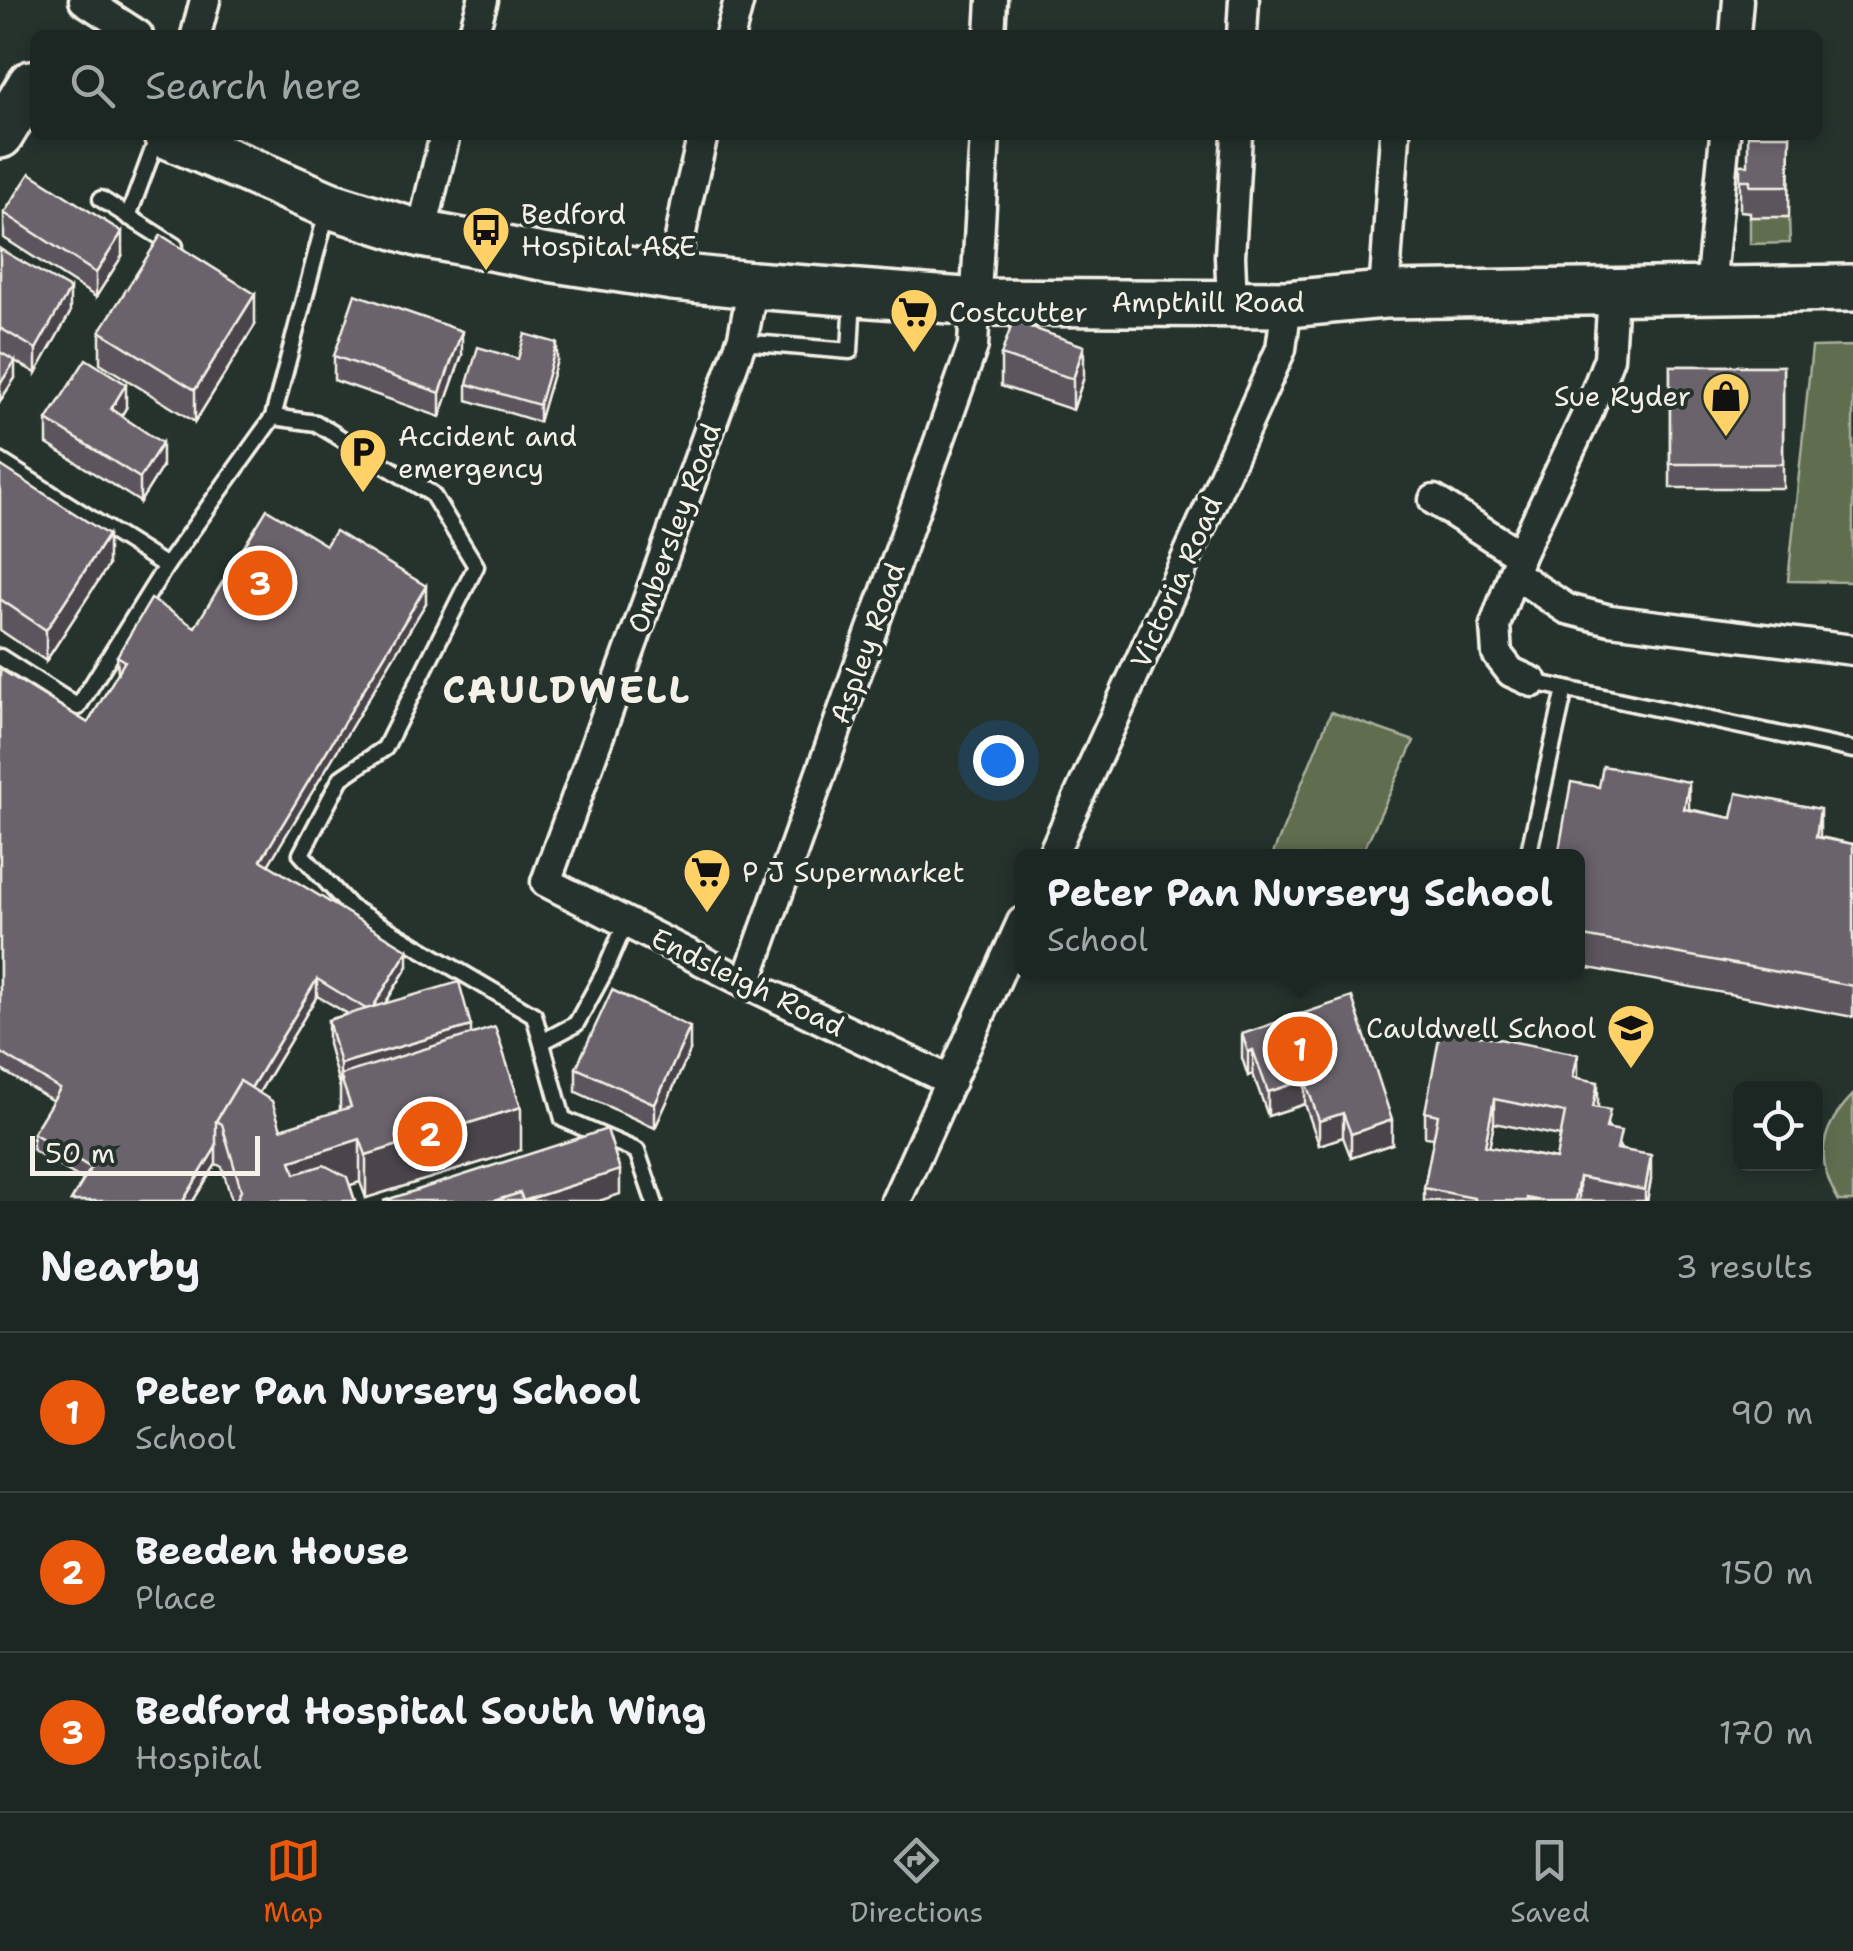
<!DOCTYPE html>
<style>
body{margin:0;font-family:"Shantell Sans",sans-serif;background:#29322f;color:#f1f3f6}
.controls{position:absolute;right:30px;bottom:30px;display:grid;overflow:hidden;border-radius:15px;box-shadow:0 5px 15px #0003}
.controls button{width:90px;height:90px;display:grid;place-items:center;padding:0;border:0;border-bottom:2px solid #3a4340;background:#1c2622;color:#f1f3f6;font:50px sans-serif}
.scale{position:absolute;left:30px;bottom:25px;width:230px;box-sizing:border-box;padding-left:10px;border:5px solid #f4f1e8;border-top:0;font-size:28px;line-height:35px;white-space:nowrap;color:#f4f1e8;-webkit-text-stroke:8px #26332d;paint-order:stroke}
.you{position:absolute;left:998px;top:760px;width:35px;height:35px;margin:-25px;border:8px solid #fff;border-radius:50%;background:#1a73e8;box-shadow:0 0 0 15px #1a73e833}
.badge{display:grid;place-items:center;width:65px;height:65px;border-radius:50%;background:#ea580c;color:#fff;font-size:32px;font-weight:700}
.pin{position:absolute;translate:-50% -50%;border:5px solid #fff;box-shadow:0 2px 10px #0006}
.popup{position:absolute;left:1015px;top:849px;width:570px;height:130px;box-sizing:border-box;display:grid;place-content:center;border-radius:15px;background:#1c2622;filter:drop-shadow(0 2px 8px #0005);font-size:32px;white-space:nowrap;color:#a0a5a5}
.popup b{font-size:38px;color:#f1f3f6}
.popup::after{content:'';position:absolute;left:50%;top:100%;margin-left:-20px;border:20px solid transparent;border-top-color:#1c2622}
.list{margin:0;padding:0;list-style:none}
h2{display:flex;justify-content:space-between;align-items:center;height:130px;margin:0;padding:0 40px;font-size:42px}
h2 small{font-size:32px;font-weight:400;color:#a0a5a5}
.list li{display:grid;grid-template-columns:65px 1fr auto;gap:30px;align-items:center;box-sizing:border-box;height:160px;padding:0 40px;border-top:2px solid #3a4340}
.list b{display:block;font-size:38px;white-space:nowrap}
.list p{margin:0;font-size:32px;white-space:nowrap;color:#a0a5a5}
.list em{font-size:32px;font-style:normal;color:#a0a5a5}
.icon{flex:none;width:55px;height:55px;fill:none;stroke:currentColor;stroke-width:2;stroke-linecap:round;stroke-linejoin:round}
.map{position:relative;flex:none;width:1853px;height:1201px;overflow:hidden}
.search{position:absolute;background:#1c2622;box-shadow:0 5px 15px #0003;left:30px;right:30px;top:30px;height:110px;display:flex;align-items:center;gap:25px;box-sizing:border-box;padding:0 35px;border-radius:15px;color:#a0a5a5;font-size:38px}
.sheet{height:610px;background:#1c2622}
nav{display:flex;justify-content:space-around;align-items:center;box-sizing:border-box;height:140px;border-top:2px solid #3a4340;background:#1c2622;font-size:28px;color:#a0a5a5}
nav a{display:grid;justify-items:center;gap:5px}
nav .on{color:#ea580c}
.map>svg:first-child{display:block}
</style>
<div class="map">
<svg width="1853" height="1201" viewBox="0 0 1853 1201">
<rect width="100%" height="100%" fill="#26332d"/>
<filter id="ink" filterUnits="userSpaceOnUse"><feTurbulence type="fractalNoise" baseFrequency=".01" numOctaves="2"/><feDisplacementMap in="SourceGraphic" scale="20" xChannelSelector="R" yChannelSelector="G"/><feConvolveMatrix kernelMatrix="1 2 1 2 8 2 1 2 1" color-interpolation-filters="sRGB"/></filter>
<g filter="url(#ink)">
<!-- green -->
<g fill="#606d4f" stroke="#aaaf9c" stroke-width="2.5">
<polygon points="1750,217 1789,217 1790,243 1750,244"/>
<polygon points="1853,346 1853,582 1788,581 1812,347"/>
<polygon points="1331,712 1414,741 1361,856 1272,856"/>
<path d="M1853,1095V1201H1839C1814,1160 1820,1128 1853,1095Z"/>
</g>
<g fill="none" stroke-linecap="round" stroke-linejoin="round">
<!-- service casing -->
<g stroke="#f4f1e8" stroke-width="21">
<g id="service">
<polyline points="101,199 175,246"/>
<polyline points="128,217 158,136"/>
<polyline points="741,342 850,351 853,296"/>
<polyline points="273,417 316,423 432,494 476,566 385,748 341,778 301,854 350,907 534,1015 563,1119 637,1151 654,1201"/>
<polyline points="0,461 166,566"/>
<polyline points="0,657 78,707 166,566 273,417 327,212"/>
<polyline points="1533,682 1853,750"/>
<polyline points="1528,856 1565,689"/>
<polyline points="542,1042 576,1024 604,973 626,922"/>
</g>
</g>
<!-- minor casing -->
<g stroke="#f4f1e8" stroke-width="35">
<g id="minor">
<polyline points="84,0 138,35"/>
<polyline points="196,35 205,0"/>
<polyline points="473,35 483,0"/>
<polyline points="730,35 739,0"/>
<polyline points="990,35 992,0"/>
<polyline points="1242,35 1244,0"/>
<polyline points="1735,35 1738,0"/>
<polyline points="421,234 445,135"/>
<polyline points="673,277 686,206 703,135"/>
<polyline points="753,285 743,337 546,882 746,983 951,1081"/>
<polyline points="1710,289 1725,135"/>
<polyline points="1384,295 1395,135"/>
<polyline points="1232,303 1230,256 1237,135"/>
<polyline points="1434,500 1520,555"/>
<polyline points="1513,573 1567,609 1610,620 1853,650"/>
<polyline points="1533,682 1511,672 1497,654 1495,625 1520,555 1588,412 1609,358 1613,293"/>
<polyline points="1052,856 1281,349 1287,304"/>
<polyline points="746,983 973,346 985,135"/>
<polyline points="896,1201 1022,922"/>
</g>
</g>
<!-- primary casing -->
<g stroke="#f4f1e8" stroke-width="52">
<g id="primary">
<polyline points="0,135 31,84"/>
<polyline points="167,135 329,205 421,234 548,258 673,277 753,285 977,302 1287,304 1384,295 1853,288"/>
</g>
</g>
<!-- service -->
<use href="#service" stroke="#26332d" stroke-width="14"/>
<!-- minor -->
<use href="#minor" stroke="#26332d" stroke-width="28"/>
<!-- primary -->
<use href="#primary" stroke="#26332d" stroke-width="45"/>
</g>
<!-- wall -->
<g fill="#5b555d" stroke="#f4f1e8" stroke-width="2.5" fill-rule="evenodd">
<polygon points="1790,135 1789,217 1750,217 1750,212 1740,211 1740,165 1748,165"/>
<polygon points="4,213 122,256 96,297 4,238"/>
<polygon points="0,249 70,313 36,373 13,360 15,378 0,401"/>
<polygon points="255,325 195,422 100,363 100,331"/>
<polygon points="462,355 440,417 334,380 334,356"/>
<polygon points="1001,355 1084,377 1073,410 1001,386"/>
<polygon points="518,359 557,360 539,422 467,400 467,384"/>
<rect x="1670" y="366" width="113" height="122"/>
<polygon points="126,408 121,416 162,467 140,502 47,444 47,420"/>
<polygon points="0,465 108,566 46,661 0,630"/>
<path d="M326,545L426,603L268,865L408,966L385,1004L471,1034L521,1150L366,1198L360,1182L350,1185L355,1201H232L222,1167L216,1164L193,1201H71L83,1180L33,1150V1133L53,1101L0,1069V669L88,723L118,673L117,656L195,627ZM317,996L348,1014L328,1020V1044L340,1088V1111L281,1129L259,1093Z"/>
<polygon points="1599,787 1689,809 1853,844 1853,1017 1578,966 1578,856"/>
<polygon points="1242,1034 1392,1144 1351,1158 1343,1137 1319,1145 1305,1104 1268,1116 1253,1074 1248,1076 1242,1058"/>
<polygon points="690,1051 655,1128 576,1092 576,1068"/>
<path d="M1578,1078L1598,1108L1621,1149L1651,1179L1647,1201H1424V1188L1434,1138L1425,1137V1112ZM1494,1123L1560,1136L1556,1159L1489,1147Z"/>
</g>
<!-- shaded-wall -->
<g fill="#4a454c" stroke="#f4f1e8" stroke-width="2.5">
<polygon points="122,232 122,256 96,297 96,273"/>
<polygon points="70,289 70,313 36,373 36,349"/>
<polygon points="255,294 255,325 195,422 195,390"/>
<polygon points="462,331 462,355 440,417 440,393"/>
<polygon points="557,343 557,360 539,422 539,405"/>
<polygon points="1084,346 1084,377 1073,410 1073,379"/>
<polygon points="15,361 15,378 0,401 0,384"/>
<polygon points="126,384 126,408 111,433 111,409"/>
<polygon points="162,443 162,467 140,502 140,478"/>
<polygon points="108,535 108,566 46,661 46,630"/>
<polygon points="426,586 426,603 261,877 261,860"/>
<polygon points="1689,782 1689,813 1684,809"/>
<polygon points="1820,809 1820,840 1816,837"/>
<polygon points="408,950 408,966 370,1028 370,1012"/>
<polygon points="317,979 317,996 228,1144 224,1133"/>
<polygon points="471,1026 471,1050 340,1075 340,1088 340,1064"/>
<polygon points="690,1027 690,1051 655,1128 655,1104"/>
<polygon points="1253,1050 1253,1074 1248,1076 1248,1052"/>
<polygon points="1578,1054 1578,1078 1573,1077"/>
<polygon points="1305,1080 1305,1104 1268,1116 1268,1092"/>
<polygon points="1598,1082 1598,1106 1593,1131 1593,1107"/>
<polygon points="1494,1099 1494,1123 1485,1170 1485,1146"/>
<polygon points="521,1107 521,1150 366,1198 366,1155"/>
<polygon points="1343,1113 1343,1137 1319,1145 1319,1121"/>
<polygon points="1392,1120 1392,1144 1351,1158 1351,1134"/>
<polygon points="360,1139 360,1182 299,1201 291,1161"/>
<polygon points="216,1147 216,1164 193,1201 183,1201"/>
<polygon points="1651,1155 1651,1179 1647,1201 1645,1201 1645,1190"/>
<polygon points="620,1170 620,1194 599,1201 523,1201"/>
<polygon points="1579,1177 1579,1201 1575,1201"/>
</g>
<!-- building -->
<g fill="#6a636c" stroke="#f4f1e8" stroke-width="2.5" fill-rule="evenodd">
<polygon points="1748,135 1790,135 1789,186 1750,186 1750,180 1740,180 1740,165 1748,165"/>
<polygon points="30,173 122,232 96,273 4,213"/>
<polygon points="161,235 255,294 195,390 100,331"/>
<polygon points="0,249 70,289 36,349 0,328"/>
<polygon points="355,294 462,331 440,393 334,356"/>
<polygon points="1013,321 1084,346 1073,379 1001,355"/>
<polygon points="525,334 557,343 539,405 467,384 478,347 518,359"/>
<polygon points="0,352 15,361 0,384"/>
<polygon points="86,359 126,384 111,409 162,443 140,478 47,420"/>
<rect x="1670" y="366" width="113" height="98"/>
<polygon points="0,465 108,535 46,630 0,599"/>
<polygon points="267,509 326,545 335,531 426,586 261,860 408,950 373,1007 366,1009 317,979 251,1088 240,1081 216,1121 216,1147 183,1201 71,1201 91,1168 33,1133 60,1089 0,1052 0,669 88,723 125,661 117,656 151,599 195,627"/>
<polygon points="1603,766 1689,782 1684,809 1732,818 1737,793 1820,809 1816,837 1853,844 1853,986 1578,935 1578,856 1558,856 1571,782 1599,787"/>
<polygon points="459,982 471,1026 340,1064 328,1020"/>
<polygon points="612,990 690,1027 655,1104 576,1068"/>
<polygon points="1352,997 1392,1120 1351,1134 1343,1113 1319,1121 1305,1080 1268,1092 1253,1050 1248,1052 1242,1034"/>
<polygon points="495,1027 521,1107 366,1155 360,1139 291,1161 295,1174 324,1165 347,1177 355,1201 236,1201 241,1190 222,1124 216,1121 240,1081 272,1101 281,1129 351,1107 340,1075"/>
<path d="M1441,1028L1578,1054L1573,1077L1598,1082L1593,1107L1610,1110L1606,1128L1621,1131L1617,1149L1651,1155L1645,1190L1579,1177L1575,1201H1541L1527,1198V1201H1474V1198L1424,1188L1438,1115L1425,1112ZM1494,1099L1565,1113L1556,1159L1485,1146Z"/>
<polygon points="607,1129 620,1170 523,1201 520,1193 494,1201 383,1201"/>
<polygon points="520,1193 523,1201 494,1201"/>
</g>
</g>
<!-- icons -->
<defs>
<g id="bus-pin" transform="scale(2.5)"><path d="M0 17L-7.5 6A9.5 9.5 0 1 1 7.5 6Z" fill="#ffd166" stroke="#26332d"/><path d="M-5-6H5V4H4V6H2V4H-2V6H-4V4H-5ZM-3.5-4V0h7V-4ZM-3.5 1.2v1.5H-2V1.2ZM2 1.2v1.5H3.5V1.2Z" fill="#111"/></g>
<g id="supermarket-pin" transform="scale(2.5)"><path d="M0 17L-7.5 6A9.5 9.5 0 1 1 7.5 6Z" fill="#ffd166" stroke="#26332d"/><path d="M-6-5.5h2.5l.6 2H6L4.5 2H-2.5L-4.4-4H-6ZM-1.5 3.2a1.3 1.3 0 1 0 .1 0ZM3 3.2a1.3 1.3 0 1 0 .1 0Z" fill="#111"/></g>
<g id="shop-pin" transform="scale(2.5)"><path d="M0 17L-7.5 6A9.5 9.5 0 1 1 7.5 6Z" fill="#ffd166" stroke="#26332d"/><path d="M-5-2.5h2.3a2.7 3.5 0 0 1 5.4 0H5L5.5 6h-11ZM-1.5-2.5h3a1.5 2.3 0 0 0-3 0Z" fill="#111"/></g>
<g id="parking-pin" transform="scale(2.5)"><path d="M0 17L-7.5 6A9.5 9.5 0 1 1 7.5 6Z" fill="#ffd166" stroke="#26332d"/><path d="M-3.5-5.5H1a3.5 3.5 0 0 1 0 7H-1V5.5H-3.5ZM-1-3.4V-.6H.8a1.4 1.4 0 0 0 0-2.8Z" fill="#111"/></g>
<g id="school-pin" transform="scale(2.5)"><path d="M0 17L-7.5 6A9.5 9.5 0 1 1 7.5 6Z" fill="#ffd166" stroke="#26332d"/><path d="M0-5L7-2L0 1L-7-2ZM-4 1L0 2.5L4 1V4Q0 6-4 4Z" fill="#111"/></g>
</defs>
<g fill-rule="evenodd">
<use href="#bus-pin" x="486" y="230"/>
<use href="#supermarket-pin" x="914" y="312"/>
<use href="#shop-pin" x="1726" y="396"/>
<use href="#parking-pin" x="363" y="452"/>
<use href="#supermarket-pin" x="707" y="872"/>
<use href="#school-pin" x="1631" y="1028"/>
</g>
<g text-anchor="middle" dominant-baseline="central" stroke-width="8" stroke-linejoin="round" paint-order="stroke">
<!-- poi labels -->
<g font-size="28" fill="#f4f1e8" stroke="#26332d" text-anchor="start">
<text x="521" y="214">Bedford<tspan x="521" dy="32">Hospital A&amp;E</tspan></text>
<text x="949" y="312">Costcutter</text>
<text x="1691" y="396" text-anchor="end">Sue Ryder</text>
<text x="398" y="436">Accident and<tspan x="398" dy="32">emergency</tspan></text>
<text x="742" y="872">P J Supermarket</text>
<text x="1596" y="1028" text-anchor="end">Cauldwell School</text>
</g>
<!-- street labels -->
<g font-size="28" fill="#f4f1e8" stroke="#26332d">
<text x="1208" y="302">Ampthill Road</text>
<text transform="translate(674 528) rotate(-70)">Ombersley Road</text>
<text transform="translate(1176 582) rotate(-66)">Victoria Road</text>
<text transform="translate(867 643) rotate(-70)">Aspley Road</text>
<text transform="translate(748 982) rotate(26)">Endsleigh Road</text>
</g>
<!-- district labels -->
<g font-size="38" font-weight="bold" letter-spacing="2.5" fill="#f4f1e8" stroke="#26332d">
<text x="567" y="689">CAULDWELL</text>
</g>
</g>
</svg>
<div class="controls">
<button><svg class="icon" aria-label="locate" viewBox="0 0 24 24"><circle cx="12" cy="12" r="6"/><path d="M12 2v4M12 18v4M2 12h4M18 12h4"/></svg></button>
</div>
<div class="scale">50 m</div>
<div class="you"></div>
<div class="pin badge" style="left:1300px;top:1049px">1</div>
<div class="popup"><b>Peter Pan Nursery School</b>School</div>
<div class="pin badge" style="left:430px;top:1134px">2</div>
<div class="pin badge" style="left:260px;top:583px">3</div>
<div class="search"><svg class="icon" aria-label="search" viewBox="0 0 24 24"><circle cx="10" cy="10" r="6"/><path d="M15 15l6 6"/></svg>Search here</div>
</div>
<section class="sheet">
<h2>Nearby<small>3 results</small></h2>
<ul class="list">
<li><span class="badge">1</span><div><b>Peter Pan Nursery School</b><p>School</p></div><em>90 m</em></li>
<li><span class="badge">2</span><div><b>Beeden House</b><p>Place</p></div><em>150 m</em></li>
<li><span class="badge">3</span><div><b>Bedford Hospital South Wing</b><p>Hospital</p></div><em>170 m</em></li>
</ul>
</section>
<nav>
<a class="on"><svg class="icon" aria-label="map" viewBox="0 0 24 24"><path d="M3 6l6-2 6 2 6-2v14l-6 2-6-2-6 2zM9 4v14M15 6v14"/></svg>Map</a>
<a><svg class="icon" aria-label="directions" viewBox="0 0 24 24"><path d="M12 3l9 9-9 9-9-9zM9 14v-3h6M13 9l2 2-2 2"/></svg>Directions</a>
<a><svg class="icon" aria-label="saved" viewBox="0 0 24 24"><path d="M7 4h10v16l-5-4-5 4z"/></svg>Saved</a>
</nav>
